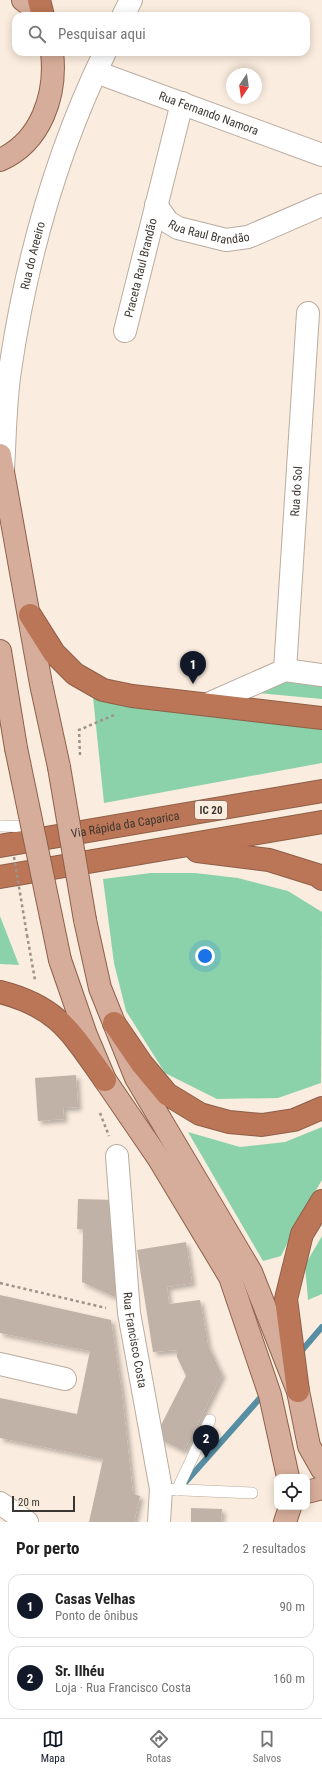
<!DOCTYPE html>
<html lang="pt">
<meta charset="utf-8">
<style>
body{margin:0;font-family:"Roboto Condensed",sans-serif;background:#f2f2f2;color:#222}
.controls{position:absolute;right:12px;bottom:12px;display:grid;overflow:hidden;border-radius:8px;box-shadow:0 2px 10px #0003}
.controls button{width:36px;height:36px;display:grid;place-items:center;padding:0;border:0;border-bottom:1px solid #e0e0e0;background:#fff;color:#222;font:20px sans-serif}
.compass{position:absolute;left:226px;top:68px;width:36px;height:36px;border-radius:50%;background:#fff;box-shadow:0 2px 10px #0003;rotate:193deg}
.scale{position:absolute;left:12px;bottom:10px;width:63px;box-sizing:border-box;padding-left:4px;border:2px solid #3c3732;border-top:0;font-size:11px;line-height:14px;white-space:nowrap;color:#3c3732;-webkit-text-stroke:3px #faecde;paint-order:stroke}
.you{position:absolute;left:205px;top:956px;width:14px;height:14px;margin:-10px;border:3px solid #fff;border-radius:50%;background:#1a73e8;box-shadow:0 0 0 6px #1a73e833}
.badge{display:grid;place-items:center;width:26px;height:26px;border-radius:50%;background:#111827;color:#fff;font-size:13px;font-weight:700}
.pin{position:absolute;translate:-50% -33px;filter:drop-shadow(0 1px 2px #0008)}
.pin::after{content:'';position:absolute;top:21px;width:14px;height:12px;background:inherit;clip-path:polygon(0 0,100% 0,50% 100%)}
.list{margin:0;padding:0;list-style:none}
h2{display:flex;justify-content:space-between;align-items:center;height:52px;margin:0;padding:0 16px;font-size:17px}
h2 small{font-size:13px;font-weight:400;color:#767676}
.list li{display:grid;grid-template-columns:26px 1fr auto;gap:12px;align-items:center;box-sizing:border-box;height:64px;margin:0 8px 8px;padding:0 8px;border:1px solid #e0e0e0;border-radius:12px}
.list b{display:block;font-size:15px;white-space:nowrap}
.list p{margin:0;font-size:13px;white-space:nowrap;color:#767676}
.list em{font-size:13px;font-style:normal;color:#767676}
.icon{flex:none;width:22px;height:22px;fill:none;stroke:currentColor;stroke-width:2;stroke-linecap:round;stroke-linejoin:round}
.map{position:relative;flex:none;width:322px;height:1522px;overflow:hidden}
.search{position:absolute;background:#fff;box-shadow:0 2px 10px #0003;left:12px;right:12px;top:12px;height:44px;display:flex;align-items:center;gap:10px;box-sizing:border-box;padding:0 14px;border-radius:12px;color:#767676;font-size:15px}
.sheet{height:196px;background:#fff}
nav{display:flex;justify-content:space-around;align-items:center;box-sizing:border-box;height:56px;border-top:1px solid #e0e0e0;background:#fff;font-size:11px;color:#767676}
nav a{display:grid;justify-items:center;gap:2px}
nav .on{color:#111827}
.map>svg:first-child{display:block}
</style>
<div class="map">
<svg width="322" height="1522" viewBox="0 0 322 1522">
<defs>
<filter id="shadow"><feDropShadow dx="3.5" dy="3.5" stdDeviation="2" flood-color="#0004"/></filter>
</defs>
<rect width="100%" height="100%" fill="#faecde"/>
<!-- green -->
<g fill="#8bd2ab">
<polygon points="293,678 322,684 322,699 258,693"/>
<polygon points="93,697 322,730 322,763 104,803"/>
<polygon points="151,873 195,873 238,878 288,891 322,912 321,1083 278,1098 217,1099 165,1073 126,1011 114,963 103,879"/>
<polygon points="0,916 19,965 0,964"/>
<polygon points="322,1127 322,1180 304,1210 281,1256 263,1261 188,1132 240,1147 285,1142"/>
<polygon points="322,1236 322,1294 308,1300 305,1265"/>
</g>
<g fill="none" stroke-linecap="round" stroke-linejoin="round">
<!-- stream -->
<g stroke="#568ea4" stroke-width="6">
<polyline points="298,1355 322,1327"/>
<polyline points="183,1485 261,1397"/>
</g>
</g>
<!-- building -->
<g fill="#c0b2a6" filter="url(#shadow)">
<polygon points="76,1075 78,1107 63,1108 64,1119 38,1121 35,1078"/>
<polygon points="78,1199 116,1200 115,1297 82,1282 83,1229 77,1229"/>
<polygon points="186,1242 192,1283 167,1287 169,1304 200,1300 208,1345 222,1375 184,1451 155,1437 186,1376 177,1357 177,1350 153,1352 137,1250"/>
<polygon points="0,1295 111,1320 122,1394 133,1494 140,1496 134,1522 89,1522 103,1459 0,1438 0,1398 77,1414 90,1351 0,1333"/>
<polygon points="191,1508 222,1509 221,1522 191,1522"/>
</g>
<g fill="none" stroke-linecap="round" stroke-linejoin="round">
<!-- lane casing -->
<g stroke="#baaca0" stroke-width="12">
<g id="lane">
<polyline points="0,826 35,827"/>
<polyline points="161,1489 252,1493"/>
<polyline points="177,1490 210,1420"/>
</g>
</g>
<!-- street casing -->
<g stroke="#baaca0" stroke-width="24">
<g id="street">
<polyline points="123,16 131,0"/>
<path id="s1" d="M96,72L322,155"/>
<path id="s2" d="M156,205L168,222L178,228L226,240L248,237L322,205"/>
<path id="s3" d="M125,331L182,103"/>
<path id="s4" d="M3,470C5,437 5,403 10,370C26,261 57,151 105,52"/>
<path id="s5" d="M285,670L308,313"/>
<polyline points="208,704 285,670 322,675"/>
<path id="s6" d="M117,1156L129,1313L161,1489L159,1522"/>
<polyline points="0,1364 65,1379"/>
<polyline points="0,1503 27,1522"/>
</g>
</g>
<!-- primary casing -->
<g stroke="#8e6049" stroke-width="24">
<g id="primary">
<polyline points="23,0 31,6 39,16"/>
<path d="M0,160C41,142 57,95 52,52"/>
<polyline points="0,455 41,684 59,767"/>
<polyline points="0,651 16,748"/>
<polyline points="85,920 100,988 136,1078 251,1272 298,1391 309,1446 322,1469"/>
<polyline points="60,960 86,1035 105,1080 159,1159 230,1277 270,1395 288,1477"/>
<polyline points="307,1492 322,1488"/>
<polyline points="285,1522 290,1507"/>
</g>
</g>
<!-- highway casing -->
<g stroke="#8e6049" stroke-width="24">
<g id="highway">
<polyline points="39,0 43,16"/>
<polyline points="30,615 54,653 75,674 103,690 132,696 322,718"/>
<path id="s7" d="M0,846L322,791"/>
<polyline points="197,851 269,860 317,875 322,879"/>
<polyline points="0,877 322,822"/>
<path d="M0,992C59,1007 72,1034 105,1080"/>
<polyline points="114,1023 142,1064 167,1094 200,1114 229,1122 262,1125 294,1120 322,1108"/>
<polyline points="298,1391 286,1299 302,1234 322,1201"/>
</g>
</g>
<!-- path -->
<g stroke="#9d938a" stroke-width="2.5" stroke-dasharray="3 3" stroke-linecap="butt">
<polyline points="80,755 79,730 114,715"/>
<polyline points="27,935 35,980"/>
<polyline points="100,1113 109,1136"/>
<polyline points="0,1283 106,1308"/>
</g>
<!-- lane -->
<use href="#lane" stroke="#fff" stroke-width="11"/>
<!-- street -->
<use href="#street" stroke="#fff" stroke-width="22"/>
<!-- primary -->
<use href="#primary" stroke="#d6ad9a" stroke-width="22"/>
<!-- highway -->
<use href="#highway" stroke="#ba7656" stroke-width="22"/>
<!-- primary-bridge casing -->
<g stroke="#8e6049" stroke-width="24" stroke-linecap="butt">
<g id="primary-bridge">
<polyline points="16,748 60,960"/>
<polyline points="59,767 85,920"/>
</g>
</g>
<!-- path-bridge -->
<polyline stroke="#9d938a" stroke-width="2.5" stroke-dasharray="3 3" stroke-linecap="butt" points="14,857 27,935"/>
<!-- primary-bridge -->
<use href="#primary-bridge" stroke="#d6ad9a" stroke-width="22"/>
</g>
<g text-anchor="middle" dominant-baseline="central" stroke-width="3.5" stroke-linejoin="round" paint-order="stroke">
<!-- shield labels -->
<rect fill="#faecde" stroke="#756d66" stroke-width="1" x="195" y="801" width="32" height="18" rx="3"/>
<g font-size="11" font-weight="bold" fill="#3c3732">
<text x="211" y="810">IC 20</text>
</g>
<!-- street labels -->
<g font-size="12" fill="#3c3732" stroke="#faecde">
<text stroke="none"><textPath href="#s1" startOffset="120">Rua Fernando Namora</textPath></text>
<text stroke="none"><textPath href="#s2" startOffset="64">Rua Raul Brandão</textPath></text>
<text stroke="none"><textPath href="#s4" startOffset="217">Rua do Areeiro</textPath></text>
<text stroke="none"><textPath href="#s3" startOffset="65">Praceta Raul Brandão</textPath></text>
<text stroke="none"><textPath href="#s5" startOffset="179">Rua do Sol</textPath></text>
<text stroke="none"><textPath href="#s7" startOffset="127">Via Rápida da Caparica</textPath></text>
<text stroke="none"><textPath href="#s6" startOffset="185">Rua Francisco Costa</textPath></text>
</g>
</g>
</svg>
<div class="controls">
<button><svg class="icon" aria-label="locate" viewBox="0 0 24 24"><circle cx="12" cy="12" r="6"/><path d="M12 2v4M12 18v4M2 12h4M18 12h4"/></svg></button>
</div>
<svg class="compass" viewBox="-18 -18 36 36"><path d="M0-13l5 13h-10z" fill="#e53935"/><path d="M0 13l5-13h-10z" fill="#767676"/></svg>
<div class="scale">20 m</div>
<div class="you"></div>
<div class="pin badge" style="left:193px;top:684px">1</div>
<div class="pin badge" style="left:206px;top:1458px">2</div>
<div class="search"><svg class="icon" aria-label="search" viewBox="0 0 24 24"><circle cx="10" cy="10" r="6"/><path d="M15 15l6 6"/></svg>Pesquisar aqui</div>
</div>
<section class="sheet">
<h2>Por perto<small>2 resultados</small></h2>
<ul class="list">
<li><span class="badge">1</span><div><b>Casas Velhas</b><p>Ponto de ônibus</p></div><em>90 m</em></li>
<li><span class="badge">2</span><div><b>Sr. Ilhéu</b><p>Loja · Rua Francisco Costa</p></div><em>160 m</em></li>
</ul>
</section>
<nav>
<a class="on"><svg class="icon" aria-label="map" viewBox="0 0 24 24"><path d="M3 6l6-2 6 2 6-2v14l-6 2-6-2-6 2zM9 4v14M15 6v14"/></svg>Mapa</a>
<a><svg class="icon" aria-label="directions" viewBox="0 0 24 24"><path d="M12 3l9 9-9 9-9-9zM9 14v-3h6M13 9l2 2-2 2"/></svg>Rotas</a>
<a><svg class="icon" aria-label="saved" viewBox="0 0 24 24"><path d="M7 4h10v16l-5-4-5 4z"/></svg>Salvos</a>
</nav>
